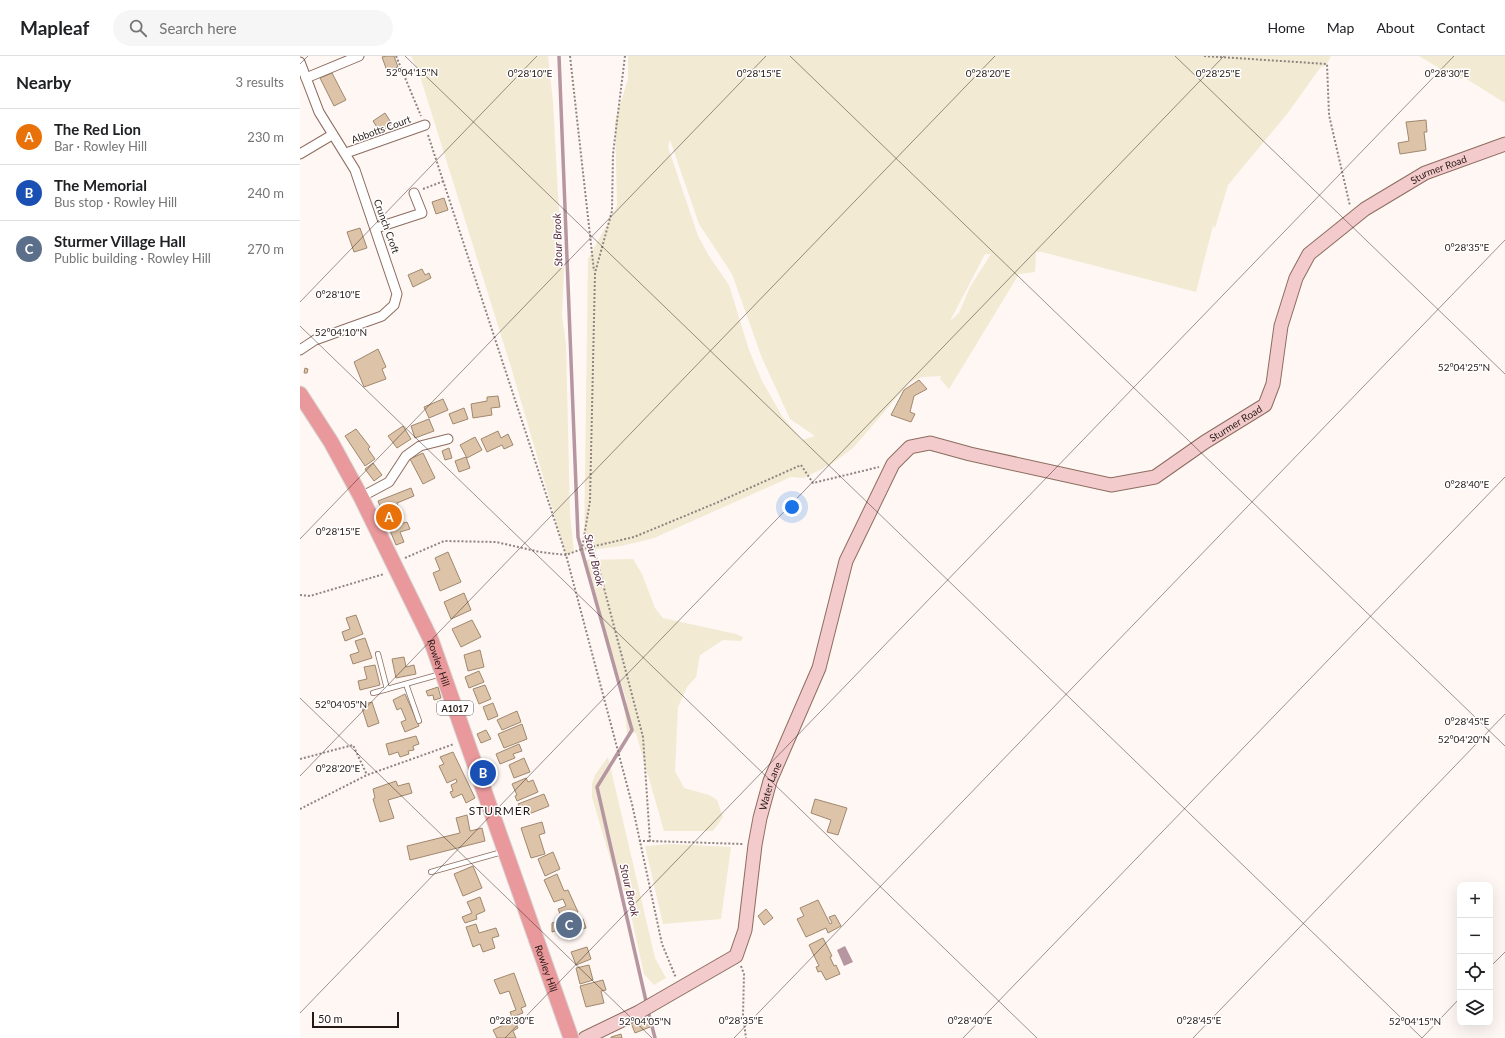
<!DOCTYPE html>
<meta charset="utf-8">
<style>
body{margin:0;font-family:Lato,sans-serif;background:#f6f6f6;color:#202124}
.controls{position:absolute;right:12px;bottom:12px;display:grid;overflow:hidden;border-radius:8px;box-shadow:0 4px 16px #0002}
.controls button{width:36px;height:36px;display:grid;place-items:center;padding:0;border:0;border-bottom:1px solid #e0e0e0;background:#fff;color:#202124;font:20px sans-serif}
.scale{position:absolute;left:12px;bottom:10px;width:87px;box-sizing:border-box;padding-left:4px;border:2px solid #261914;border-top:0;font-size:11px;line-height:14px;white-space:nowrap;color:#261914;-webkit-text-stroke:3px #fff;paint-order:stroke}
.you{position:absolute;left:492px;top:451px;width:14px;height:14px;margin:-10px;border:3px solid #fff;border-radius:50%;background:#1a73e8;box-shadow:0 0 0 6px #1a73e833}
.badge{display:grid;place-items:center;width:26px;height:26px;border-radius:50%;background:#268a64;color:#fff;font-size:13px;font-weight:700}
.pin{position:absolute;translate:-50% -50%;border:2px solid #fff;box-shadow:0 1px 4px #0006}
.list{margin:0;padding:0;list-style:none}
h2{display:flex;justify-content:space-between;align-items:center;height:52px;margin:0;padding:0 16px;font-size:17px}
h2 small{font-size:13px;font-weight:400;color:#757577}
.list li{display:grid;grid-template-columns:26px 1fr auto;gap:12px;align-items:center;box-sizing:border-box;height:56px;padding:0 16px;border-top:1px solid #e0e0e0}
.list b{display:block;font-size:15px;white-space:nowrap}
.list p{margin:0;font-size:13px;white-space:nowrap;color:#757577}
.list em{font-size:13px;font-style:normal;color:#757577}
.icon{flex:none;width:22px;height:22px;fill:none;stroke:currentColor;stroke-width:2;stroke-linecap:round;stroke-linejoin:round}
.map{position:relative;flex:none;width:1205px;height:982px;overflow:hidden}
header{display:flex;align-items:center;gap:24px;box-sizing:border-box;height:56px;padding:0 20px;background:#fff;border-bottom:1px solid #e0e0e0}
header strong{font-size:19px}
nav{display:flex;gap:22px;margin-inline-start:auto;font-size:14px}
.search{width:280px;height:36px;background:#f6f6f6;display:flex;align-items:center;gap:10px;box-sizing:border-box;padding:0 14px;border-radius:22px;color:#757577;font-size:15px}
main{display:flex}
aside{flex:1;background:#fff}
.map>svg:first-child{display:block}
</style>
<header>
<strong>Mapleaf</strong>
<div class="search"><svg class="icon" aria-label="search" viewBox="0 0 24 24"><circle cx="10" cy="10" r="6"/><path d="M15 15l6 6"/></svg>Search here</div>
<nav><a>Home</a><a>Map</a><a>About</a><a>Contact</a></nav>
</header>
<main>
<aside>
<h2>Nearby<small>3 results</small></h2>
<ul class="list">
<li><span class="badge" style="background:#e8710a">A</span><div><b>The Red Lion</b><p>Bar · Rowley Hill</p></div><em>230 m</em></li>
<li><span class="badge" style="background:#1a4fb4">B</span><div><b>The Memorial</b><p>Bus stop · Rowley Hill</p></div><em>240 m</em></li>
<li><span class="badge" style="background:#5c6f8a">C</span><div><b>Sturmer Village Hall</b><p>Public building · Rowley Hill</p></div><em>270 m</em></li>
</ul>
</aside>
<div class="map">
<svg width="1205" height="982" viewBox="0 0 1205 982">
<rect width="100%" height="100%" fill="#fef7f3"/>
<!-- green -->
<g fill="#f2ead3" fill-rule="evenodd">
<polygon points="111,0 248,0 253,46 261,195 264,213 262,259 266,288 270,458 274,496 266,499 211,311 119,17"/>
<path d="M328,0H1031L1027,8L1020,12L987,58L928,129L915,172L913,170L896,236L742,196H736L735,216L719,218L649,333L640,323L641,320L622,321L610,326L553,392L533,407L504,422L491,421L354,482L321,490L284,495L288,203L317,150L315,65L328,23ZM370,84L399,168L432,218L462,302L490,363L515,380L502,384L482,360L462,325L449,294L429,229L409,200L398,180L368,91ZM685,198H691L670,231L659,257L650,265Z"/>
<polygon points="1119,0 1205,0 1205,47 1165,22 1157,23"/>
<polygon points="333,503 342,518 355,552 363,562 436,578 443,581 441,585 423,584 400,599 396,621 387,631 378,651 375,715 384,732 409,739 417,744 423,761 413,775 364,775 336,677 327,677 324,648 327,646 284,504"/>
<polygon points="308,701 355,902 366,922 354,929 344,918 327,841 312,809 292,741 292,728 295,719"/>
<polygon points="372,788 431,791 421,863 363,868 345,790"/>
</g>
<!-- water -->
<polygon fill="#b696a0" points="545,890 553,906 544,910 537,894"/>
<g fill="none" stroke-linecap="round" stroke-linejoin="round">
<!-- stream -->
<g stroke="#b696a0" stroke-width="3.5">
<polyline points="259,0 278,481 332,674 297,731 346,945"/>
<polyline points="349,959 355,982"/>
</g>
</g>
<!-- building -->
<g fill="#ddc4a9" stroke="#a0886e">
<polygon points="86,0 94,0 98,11 87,15 82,1"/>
<polygon points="32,17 46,44 34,50 20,22"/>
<polygon points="85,57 92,68 80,76 73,65"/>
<polygon points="1126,64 1127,76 1124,76 1126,94 1100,98 1098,87 1109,85 1106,66"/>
<polygon points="144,142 148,154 136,158 132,146"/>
<polygon points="60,172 67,192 54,196 47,176"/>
<polygon points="122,213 125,219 129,217 131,222 113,231 108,219"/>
<polygon points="78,293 86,311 82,313 86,323 64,331 54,306"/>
<polygon points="5,312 8,313 7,317 4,317"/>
<polygon points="619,324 627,333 614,340 610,356 615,358 611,366 591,359 604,334"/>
<polygon points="198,340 200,351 191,352 192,359 173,362 171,348 187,345 187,341"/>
<polygon points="143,343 148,354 129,362 124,351"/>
<polygon points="164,352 168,363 153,368 149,358"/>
<polygon points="129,363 134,375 115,382 111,370"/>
<polygon points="103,370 111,383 97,392 88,380"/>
<polygon points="56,373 70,391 68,393 75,403 65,410 45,380"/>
<polygon points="198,375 201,382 208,378 213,389 204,393 202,389 187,396 181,383"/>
<polygon points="175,381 182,394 167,402 160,389"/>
<polygon points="149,392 152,402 145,404 142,395"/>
<polygon points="123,397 135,422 123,428 110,403"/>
<polygon points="166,401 170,412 159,416 155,405"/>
<polygon points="73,407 82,419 74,425 65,413"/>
<polygon points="111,432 114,440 97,447 99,453 92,456 97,469 107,466 110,473 100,476 104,486 96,489 78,445"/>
<polygon points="148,496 161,526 140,535 133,517 140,514 135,502"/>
<polygon points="164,537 171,554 151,563 144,546"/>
<polygon points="56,559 63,578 45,585 42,576 50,573 46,562"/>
<polygon points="172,564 181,581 161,591 152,573"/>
<polygon points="65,582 72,602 53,608 50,599 59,596 55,585"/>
<polygon points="180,594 184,611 168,615 164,599"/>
<polygon points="104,601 106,611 114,609 116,618 96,622 92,603"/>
<polygon points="75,609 80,629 60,634 58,625 67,623 64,611"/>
<polygon points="179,615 184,626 169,632 165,621"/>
<polygon points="185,629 191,643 179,648 173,633"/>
<polygon points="138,631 141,642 134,644 133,639 128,640 126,635"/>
<polygon points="105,638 119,670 105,676 101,666 106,664 101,652 97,654 93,644"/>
<polygon points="72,646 79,667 68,671 61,649"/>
<polygon points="193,647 198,660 188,664 183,651"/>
<polygon points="217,655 221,666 202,674 197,664"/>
<polygon points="222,668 227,683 204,692 198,678"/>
<polygon points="186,674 191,683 181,687 177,678"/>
<polygon points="116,680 119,688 113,690 114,694 108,695 109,698 100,701 98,696 89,699 86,688"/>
<polygon points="219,688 222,695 213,698 215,702 200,708 196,698"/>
<polygon points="153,696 175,742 166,747 162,738 153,742 150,736 153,735 151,729 157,726 156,723 147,727 139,710 144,708 140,701"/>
<polygon points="224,702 230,716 214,722 209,709"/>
<polygon points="226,722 228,726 233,724 238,736 217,745 215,740 217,739 212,728"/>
<polygon points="96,725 98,730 109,727 112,737 88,744 94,762 80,766 73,743 75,742 73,733"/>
<polygon points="244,738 249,750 229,758 228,755 222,757 218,748"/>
<polygon points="515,743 547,752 538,779 527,776 531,764 511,757"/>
<polygon points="167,759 170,775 182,772 185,785 110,804 107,790 160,777 156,762"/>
<polygon points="242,766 245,777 239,779 245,798 231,802 221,772"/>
<polygon points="253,796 260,813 245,820 238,803"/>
<polygon points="173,810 182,832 163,840 154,818"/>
<polygon points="257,818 264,835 268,834 278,856 262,862 258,853 266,850 263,843 254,846 244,824"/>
<polygon points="180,841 185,855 176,859 177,863 165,867 162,861 172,857 167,846"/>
<polygon points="518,844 530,868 532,867 529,861 535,859 541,870 528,877 526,872 506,881 497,863 504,860 500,852"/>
<polygon points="466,853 473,862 464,869 458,860"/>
<polygon points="274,860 275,865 283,863 286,872 264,878 262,873 252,876 252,867"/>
<polygon points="176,868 179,877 196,872 199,880 192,882 195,892 183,896 180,888 173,891 166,871"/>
<polygon points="523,882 532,900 530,901 534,910 536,909 540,918 526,924 521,915 518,916 516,911 519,910 509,889"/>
<polygon points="287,891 291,903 276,909 271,896"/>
<polygon points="289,909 293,924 280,928 276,912"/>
<polygon points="214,917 226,950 221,952 223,957 212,961 210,956 216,954 209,935 200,938 194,924"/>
<polygon points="303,924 306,934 301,935 304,947 286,951 280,930"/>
<polygon points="346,961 350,971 335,977 331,967"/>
<polygon points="214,964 218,972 213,975 216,982 197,982 193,974"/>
<polygon points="321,978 322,982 311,982 311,981"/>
</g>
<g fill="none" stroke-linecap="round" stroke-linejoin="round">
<!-- lane casing -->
<g stroke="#8d6d5f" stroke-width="6">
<g id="lane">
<polyline points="78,598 87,633"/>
<polyline points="106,628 119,665"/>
<polyline points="73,637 141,618"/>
<polyline points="131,816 202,796"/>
</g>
</g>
<!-- street casing -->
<g stroke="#8d6d5f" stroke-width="11">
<g id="street">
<polyline points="0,6 19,56 55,114 97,238 94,249 82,260 15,284 0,294"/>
<polyline points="6,22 59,0"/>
<polyline points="46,97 125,69"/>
<polyline points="0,98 32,79"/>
<polyline points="76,172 122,157 114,137"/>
<polyline points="61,441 89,426 106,400 120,390 148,383"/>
</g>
</g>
<!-- secondary casing -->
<g stroke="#8d6d5f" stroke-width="15">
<g id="secondary">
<path id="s1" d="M285,982L339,956L436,900L445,874L455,789L460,762L470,725L519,612L546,505L593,408L610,391L630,387L670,398L811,429L855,421L905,386L965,349L973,328L981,270L996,222L1009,198L1065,153L1125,117L1205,88"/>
</g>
</g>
<!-- primary casing -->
<g stroke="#d8d6d5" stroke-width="17">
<g id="primary">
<path id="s2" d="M0,338L31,386L61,441L131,584L271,982"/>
</g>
</g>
<!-- path -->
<g stroke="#8f8480" stroke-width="2" stroke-dasharray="2 2" stroke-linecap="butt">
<polyline points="96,0 121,60"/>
<polyline points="270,0 294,215"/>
<polyline points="325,0 313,98 312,155 295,217 290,445 282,493 334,481 416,447 501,409 513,427 579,411"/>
<polyline points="904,0 1027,8 1029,59 1050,150"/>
<polyline points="128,79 266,499 332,748 362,888 376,922"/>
<polyline points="123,133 144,125"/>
<polyline points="293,490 343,681 350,785 443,788"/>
<polyline points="105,502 144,485 196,486 240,496 266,499 282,493"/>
<polyline points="0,539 10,540 84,518"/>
<polyline points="0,703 53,689 67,719"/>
<polyline points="0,753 67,719 154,688"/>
<polyline points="339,785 350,785"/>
<polyline points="441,910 444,918 443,959 446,982"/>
</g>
<!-- lane -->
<use href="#lane" stroke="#fff" stroke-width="4.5"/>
<!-- street -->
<use href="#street" stroke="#fff" stroke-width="9"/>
<!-- secondary -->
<use href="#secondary" stroke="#f4cbcd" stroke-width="13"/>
<!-- primary -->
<use href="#primary" stroke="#e9989b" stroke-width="15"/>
</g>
<!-- ticks -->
<path fill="none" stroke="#261914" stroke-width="1" stroke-opacity="0.45" d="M105,0L1122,982M490,0L1205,690M875,0L1205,318M0,8L8,0M0,246L237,0M0,270L737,982M0,483L466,0M0,642L352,982M0,720L695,0M1190,911L1205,896M0,957L924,0M205,982L1154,0M434,982L1205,184M663,982L1205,421M893,982L1205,658M1122,982L1160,942"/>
<g text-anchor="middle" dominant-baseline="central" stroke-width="3" stroke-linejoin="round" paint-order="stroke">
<!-- shield labels -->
<rect fill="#fff" stroke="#675e5a" stroke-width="1" x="137" y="645" width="36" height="14" rx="3"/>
<g font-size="9" font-weight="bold" fill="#261914">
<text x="155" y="652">A1017</text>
</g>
<!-- street labels -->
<g font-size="10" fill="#261914" stroke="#fff">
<text transform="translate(81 73) rotate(-20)">Abbotts Court</text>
<text stroke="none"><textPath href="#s1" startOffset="1413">Sturmer Road</textPath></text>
<text transform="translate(87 170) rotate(70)">Crunch Croft</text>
<text stroke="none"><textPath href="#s1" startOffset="1064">Sturmer Road</textPath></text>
<text stroke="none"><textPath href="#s2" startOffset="303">Rowley Hill</textPath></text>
<text stroke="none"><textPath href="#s1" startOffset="346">Water Lane</textPath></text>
<text stroke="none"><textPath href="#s2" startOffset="627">Rowley Hill</textPath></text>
</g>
<!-- water labels -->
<g font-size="11" font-style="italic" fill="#5a2c3e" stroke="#fff">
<text transform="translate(257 184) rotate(-92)">Stour Brook</text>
<text transform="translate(295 504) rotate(76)">Stour Brook</text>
<text transform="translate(330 834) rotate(77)">Stour Brook</text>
</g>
<!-- quarter labels -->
<g font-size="12" letter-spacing="1" fill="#261914" stroke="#fff">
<text x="200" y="754">STURMER</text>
</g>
</g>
<g font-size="10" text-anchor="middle" fill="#261914" stroke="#fff" stroke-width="3" stroke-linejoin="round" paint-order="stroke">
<text x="112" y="20">52°04'15"N</text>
<text x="230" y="21">0°28'10"E</text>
<text x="459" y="21">0°28'15"E</text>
<text x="688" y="21">0°28'20"E</text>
<text x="918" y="21">0°28'25"E</text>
<text x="1147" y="21">0°28'30"E</text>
<text x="1167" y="195">0°28'35"E</text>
<text x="38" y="242">0°28'10"E</text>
<text x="41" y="280">52°04'10"N</text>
<text x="1164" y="315">52°04'25"N</text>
<text x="1167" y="432">0°28'40"E</text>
<text x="38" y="479">0°28'15"E</text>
<text x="41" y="652">52°04'05"N</text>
<text x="1167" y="669">0°28'45"E</text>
<text x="1164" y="687">52°04'20"N</text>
<text x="38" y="716">0°28'20"E</text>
<text x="212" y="968">0°28'30"E</text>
<text x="441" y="968">0°28'35"E</text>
<text x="670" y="968">0°28'40"E</text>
<text x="899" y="968">0°28'45"E</text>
<text x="345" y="969">52°04'05"N</text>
<text x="1115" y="969">52°04'15"N</text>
</g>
</svg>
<div class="controls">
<button>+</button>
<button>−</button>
<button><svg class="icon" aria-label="locate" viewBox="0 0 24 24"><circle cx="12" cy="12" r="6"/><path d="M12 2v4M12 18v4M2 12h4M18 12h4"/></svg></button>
<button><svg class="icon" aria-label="layers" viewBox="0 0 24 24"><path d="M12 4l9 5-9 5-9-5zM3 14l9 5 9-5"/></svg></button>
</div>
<div class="scale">50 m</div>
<div class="you"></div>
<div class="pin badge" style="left:89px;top:461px;background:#e8710a">A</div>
<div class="pin badge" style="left:183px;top:717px;background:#1a4fb4">B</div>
<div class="pin badge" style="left:269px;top:869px;background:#5c6f8a">C</div>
</div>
</main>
